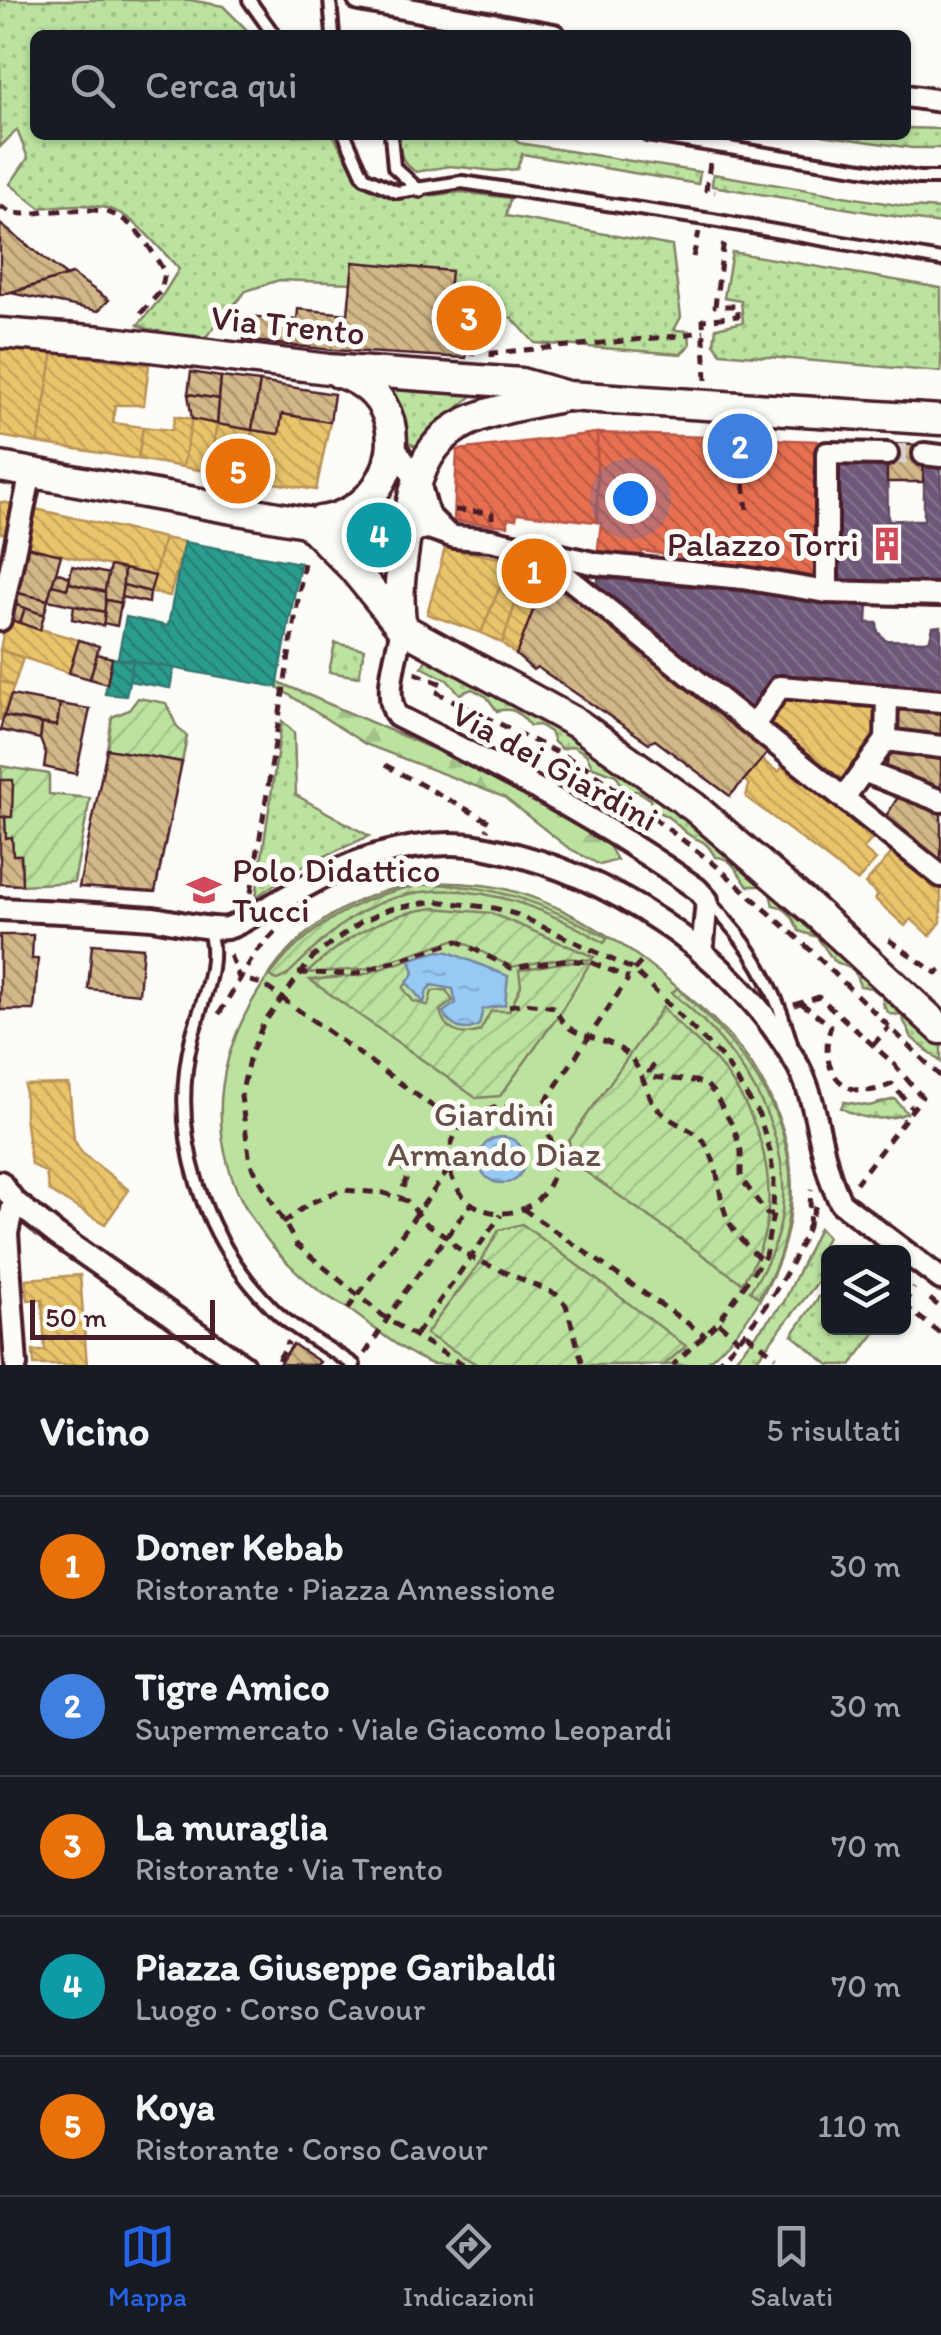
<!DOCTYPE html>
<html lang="it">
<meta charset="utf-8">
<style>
body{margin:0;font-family:Itim,sans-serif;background:#20242c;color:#f1f3f6}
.controls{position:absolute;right:30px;bottom:30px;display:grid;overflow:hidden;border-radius:15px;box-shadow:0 2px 8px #0004}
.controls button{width:90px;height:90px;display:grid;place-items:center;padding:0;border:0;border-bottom:2px solid #363941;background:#171b24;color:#f1f3f6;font:50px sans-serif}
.scale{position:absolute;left:30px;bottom:25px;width:185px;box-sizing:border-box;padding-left:10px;border:5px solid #4a1f2b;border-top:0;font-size:28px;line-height:35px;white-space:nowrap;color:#4a1f2b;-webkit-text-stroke:8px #fdfcf7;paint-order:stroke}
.you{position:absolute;left:630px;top:498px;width:35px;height:35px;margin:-25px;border:8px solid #fff;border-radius:50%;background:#1a73e8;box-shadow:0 0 0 15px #1a73e833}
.badge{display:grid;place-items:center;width:65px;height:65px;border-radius:50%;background:#2563eb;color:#fff;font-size:32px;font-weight:700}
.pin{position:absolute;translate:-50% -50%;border:5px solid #fff;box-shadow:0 2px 10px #0006}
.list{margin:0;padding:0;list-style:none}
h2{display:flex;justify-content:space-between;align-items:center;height:130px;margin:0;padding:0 40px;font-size:42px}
h2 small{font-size:32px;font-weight:400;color:#9ea1a6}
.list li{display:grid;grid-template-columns:65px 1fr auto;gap:30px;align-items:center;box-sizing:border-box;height:140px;padding:0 40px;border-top:2px solid #363941}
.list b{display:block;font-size:38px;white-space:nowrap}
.list p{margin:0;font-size:32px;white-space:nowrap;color:#9ea1a6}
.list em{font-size:32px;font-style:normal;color:#9ea1a6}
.icon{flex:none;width:55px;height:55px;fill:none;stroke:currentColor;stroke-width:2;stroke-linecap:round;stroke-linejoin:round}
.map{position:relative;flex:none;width:941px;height:1365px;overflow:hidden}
.search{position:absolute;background:#171b24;box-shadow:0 2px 8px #0004;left:30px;right:30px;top:30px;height:110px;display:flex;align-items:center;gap:25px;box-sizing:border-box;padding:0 35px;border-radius:15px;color:#9ea1a6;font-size:38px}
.sheet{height:830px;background:#171b24}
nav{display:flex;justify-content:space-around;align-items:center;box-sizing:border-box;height:140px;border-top:2px solid #363941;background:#171b24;font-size:28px;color:#9ea1a6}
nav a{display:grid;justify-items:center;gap:5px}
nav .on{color:#2563eb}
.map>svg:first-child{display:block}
</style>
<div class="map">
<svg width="941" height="1365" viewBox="0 0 941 1365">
<defs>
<pattern id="grass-dots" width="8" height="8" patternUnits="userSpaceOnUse" patternTransform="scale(2.5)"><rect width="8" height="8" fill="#bbe39f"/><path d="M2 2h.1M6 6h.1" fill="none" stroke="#a2c289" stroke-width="1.8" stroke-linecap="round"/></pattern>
<pattern id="forest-firs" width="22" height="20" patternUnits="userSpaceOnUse" patternTransform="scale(2.5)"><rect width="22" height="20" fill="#bbe39f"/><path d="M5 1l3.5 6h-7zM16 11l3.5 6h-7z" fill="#a2c289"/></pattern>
<pattern id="garden-furrows" width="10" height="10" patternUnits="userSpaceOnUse" patternTransform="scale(2.5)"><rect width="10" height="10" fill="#bbe39f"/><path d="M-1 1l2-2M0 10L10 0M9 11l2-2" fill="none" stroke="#a2c289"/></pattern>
<pattern id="water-ripples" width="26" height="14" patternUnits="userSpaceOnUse" patternTransform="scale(2.5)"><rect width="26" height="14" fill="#96c9f3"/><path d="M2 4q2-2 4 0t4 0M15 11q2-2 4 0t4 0" fill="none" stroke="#83acd0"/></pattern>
<pattern id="homes-back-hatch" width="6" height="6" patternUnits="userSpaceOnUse" patternTransform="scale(2.5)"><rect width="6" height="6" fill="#e9c46a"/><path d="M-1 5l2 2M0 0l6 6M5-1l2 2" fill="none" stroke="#c9a85c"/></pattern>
<pattern id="shops-back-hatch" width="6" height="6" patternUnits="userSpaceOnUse" patternTransform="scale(2.5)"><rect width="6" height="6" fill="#e76f51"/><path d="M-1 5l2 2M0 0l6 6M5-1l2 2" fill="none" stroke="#bd5b43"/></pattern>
<pattern id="offices-back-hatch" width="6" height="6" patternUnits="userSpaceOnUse" patternTransform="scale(2.5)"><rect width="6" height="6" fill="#6d597a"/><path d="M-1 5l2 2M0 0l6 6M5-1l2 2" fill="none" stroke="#84728b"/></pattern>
<pattern id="schools-back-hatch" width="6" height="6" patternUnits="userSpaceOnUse" patternTransform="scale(2.5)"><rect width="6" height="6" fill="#2a9d8f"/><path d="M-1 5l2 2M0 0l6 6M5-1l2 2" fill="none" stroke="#267f75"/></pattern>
<pattern id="building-back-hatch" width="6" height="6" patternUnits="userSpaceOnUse" patternTransform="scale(2.5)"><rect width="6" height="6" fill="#d2b888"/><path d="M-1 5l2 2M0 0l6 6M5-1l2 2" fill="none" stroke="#ac956f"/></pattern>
</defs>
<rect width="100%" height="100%" fill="#fdfcf7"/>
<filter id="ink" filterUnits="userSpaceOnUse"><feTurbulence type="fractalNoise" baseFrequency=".01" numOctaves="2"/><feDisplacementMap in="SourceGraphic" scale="20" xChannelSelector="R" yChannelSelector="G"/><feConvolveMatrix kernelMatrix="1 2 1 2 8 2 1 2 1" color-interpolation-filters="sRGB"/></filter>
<g filter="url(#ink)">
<!-- grass -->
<g fill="url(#grass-dots)" stroke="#828165" stroke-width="2.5">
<path d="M0,0H190L223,6L252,35H35V135H333L360,182L395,200L461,192L510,198L506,216L672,246L681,317L674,330L689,331L690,345L681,354L535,343L512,318L484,311L477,294L449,291L353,262L351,283L279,280L246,291L203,340L164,335L138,325L161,298L179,269C126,212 122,198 40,208L10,184L28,158L17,130L0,147Z"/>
<polygon points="906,128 941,129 941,148 912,148 822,135 906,135"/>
<path d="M403,135H511L519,143L700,172L698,184L522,154L517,169L496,171L450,166L416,172C402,163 400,155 399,139Z"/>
<polygon points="713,174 909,207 941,209 941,224 712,186"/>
<polygon points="732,252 941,288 941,372 721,353 714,344 716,328 743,322 741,301 724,298"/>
<polygon points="371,379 421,391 477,392 438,423 418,447 406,442 402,424"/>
<polygon points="335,643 364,649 359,677 329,672"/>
<path d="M427,658L572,735L685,816L926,1027L941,1044V1062L912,1038L901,1015L890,1014L884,1007L882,995L871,988L860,986L854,970L834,961L817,937L799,931C793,917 788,908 773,905L770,894L761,886H748C737,874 734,857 715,857C704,836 698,843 685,832C673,821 669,815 652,810L650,799L638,791H625L616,775L593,767L586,754L573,746L562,749L554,742L550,732L539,725L530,726C520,713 514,707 497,711L487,697L472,689L460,694L447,680L422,667Z"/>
<polygon points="282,721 294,732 296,795 369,836 299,868 256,897"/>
<path d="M895,1099L907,1113C884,1122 862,1120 841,1108L844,1102L869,1106Z"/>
<polygon points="819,1228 827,1237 823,1245 834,1252 828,1252 828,1269 752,1365 730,1365 784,1302"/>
<polygon points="828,1284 828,1328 879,1328 851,1365 829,1365 792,1335"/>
</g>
<!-- forest -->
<polygon fill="url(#forest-firs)" stroke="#828165" stroke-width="2.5" points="278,682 440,752 604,837 617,860 600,865 567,847 504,797 365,744 277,687"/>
<!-- park -->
<path fill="#bbe39f" stroke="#828165" stroke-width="2.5" d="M432,882C455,883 478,883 501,888C558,901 616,938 661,974C698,1004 736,1036 760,1078C820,1181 791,1289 704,1365C636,1365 568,1365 499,1365C480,1365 450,1365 432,1364C402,1352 375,1328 350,1310C337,1301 323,1295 312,1285C206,1197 192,1081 272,971C309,919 370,887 432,882Z"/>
<!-- garden -->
<g fill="url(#garden-furrows)" stroke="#828165" stroke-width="2.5">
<polygon points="138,698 166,703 176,725 187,737 182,762 107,749 112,717 129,710"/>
<polygon points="1,766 49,774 49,794 90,798 74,882 22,885 21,855 13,855 12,837 6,838"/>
<path d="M432,884C502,886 547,905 608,938L604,943C530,898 436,866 356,915C329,932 308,955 286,976L277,980L270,976C308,925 368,890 432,884Z"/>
<path d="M434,908L491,913L594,957L591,960L564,958L511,967L459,940H453L366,969L307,973C345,938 382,914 434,908Z"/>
<path d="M410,959L414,973L403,988L413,1001L428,1006L432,991L446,990L453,1001L440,1010C444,1031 461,1038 480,1031L491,1011H509L521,986L519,970L565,962L590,963L558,1016L500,1096L476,1098L310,980L362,975Z"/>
<path d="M677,988C743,1047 801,1118 789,1212C785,1245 777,1271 758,1298L750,1291C826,1186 760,1063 672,993Z"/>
<path d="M663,1007C678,1027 700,1042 717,1062C769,1123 789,1215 742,1283L572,1162L569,1141Z"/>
<polygon points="522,1224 686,1346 664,1365 478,1365 426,1334 481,1261 499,1230"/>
</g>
<!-- water -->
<g fill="url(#water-ripples)" stroke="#7885a3" stroke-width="2.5">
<path d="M439,951L449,952L508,976L505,1005L483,1009L479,1025C464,1034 450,1027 443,1012L456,1003L453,989L432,985L427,990L424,1003L407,983L414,973L410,959Z"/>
<circle cx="502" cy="1160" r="23"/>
</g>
<!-- homes -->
<g fill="url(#homes-back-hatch)" stroke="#b99257" stroke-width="2.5">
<polygon points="0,343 53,352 38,443 0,436"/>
<polygon points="53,352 149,365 144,405 115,405 113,423 143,427 138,459 38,443"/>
<polygon points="282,414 330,422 316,490 245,478 252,430 279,434"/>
<polygon points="175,416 192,419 183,467 138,459 143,427 172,430"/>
<polygon points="192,419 217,424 209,472 183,467"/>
<polygon points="217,424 252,430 245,478 209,472"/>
<polygon points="0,502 14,504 8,534 0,533"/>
<polygon points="31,508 164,538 155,576 22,546"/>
<polygon points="164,538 184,542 170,596 150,592"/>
<polygon points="445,548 511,560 481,633 427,614"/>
<polygon points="511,560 528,567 502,643 481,633"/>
<polygon points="528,567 546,577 516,655 502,643"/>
<polygon points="6,619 79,640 69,673 0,650"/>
<polygon points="0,650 23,658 14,686 0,681"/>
<polygon points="0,681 14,686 1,720 0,720"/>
<polygon points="781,693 874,702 879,738 845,781 762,720"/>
<polygon points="761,759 778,772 787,762 876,835 863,849 876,860 857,881 746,797 749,785 744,779"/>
<polygon points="895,849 941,887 941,922 930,936 911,919 905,926 875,899 878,895 865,884"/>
<polygon points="69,1084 74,1140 82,1153 129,1190 105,1224 49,1191 46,1173 31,1164 25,1116 25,1085"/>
<polygon points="80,1275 87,1365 34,1365 33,1351 45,1351 42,1299 28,1300 26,1279"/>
</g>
<!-- shops -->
<g fill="url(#shops-back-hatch)" stroke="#b85746" stroke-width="2.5">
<polygon points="597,433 817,441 816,551 822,551 820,577 642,551 642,559 597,556 601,523 597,522"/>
<polygon points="597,433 597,522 517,513 516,519 508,518 508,526 454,521 457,450"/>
</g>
<!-- offices -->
<g fill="url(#offices-back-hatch)" stroke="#624862" stroke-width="2.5">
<polygon points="833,459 887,462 888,520 924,520 924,463 941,464 941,583 833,580"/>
<polygon points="598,578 868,604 867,623 877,623 878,632 885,640 926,641 930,639 933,627 941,626 941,696 780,679 759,715 598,592"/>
</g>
<!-- schools -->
<g fill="url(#schools-back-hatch)" stroke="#347771" stroke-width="2.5">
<polygon points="184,542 300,563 277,687 118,658 126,617 168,626"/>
<polygon points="112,658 133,661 126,696 105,694"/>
<polygon points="133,661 174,668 170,688 129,681"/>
</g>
<!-- building -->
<g fill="url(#building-back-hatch)" stroke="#4a1f2b" stroke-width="2.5">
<polygon points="0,224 67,276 0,295"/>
<polygon points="353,262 451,271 449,291 477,294 475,313 469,313 466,358 332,350 244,340 246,316 297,320 298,309 348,314"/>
<polygon points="72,274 109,300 98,311 11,293"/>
<polygon points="191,372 221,377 219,399 188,394"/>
<polygon points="221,377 260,382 252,430 217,424"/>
<polygon points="260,382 334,394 330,422 282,414 279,434 252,430"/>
<polygon points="188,394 219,399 217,424 192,419"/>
<polygon points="887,444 924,445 923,482 887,482"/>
<polygon points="22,546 61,555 48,600 13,592"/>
<polygon points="72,566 109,574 105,592 69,583"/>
<polygon points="110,566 124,569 121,603 103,599"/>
<polygon points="124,569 155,576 150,592 123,585"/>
<polygon points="56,572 70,577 67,589 52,585"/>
<polygon points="546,577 592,603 771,749 730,796 655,740 649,743 537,667 533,670 516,655"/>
<polygon points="69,583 105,592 105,612 48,600 52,585 67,589"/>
<polygon points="123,585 150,592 149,603 121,597"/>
<polygon points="13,592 48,600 44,615 11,603"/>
<polygon points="106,600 121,603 117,626 103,623"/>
<polygon points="11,603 25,608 20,623 6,619"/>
<polygon points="74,606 105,612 103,626 72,619"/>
<polygon points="25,608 44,615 40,630 20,623"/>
<polygon points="79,640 99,646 90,679 69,673"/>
<polygon points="97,654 112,658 107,684 90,679"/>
<polygon points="11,695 60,704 57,726 4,716"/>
<polygon points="890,702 941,704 941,742 891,738"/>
<polygon points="60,704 90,709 76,774 44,767 46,754 40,739 42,724 57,726"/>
<polygon points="4,716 42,724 40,739 0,730"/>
<polygon points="890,744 941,751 941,794 886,771"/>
<polygon points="107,749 182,762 155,892 79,887"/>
<polygon points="0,780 13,780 12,817 0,817"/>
<polygon points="900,794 941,807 941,865 886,816"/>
<polygon points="0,817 5,817 6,838 12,837 13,855 21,855 22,885 0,884"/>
<polygon points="0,935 33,935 32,959 38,959 34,1010 0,1010"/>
<polygon points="92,944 143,948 139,994 88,989"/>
<polygon points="293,1344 320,1362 317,1365 279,1364"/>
</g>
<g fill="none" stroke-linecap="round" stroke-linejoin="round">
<!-- street-tunnel -->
<polyline stroke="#d9d0ce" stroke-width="20" stroke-dasharray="20 10" stroke-linecap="butt" points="887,454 924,454"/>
<!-- lane casing -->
<g stroke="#4a1f2b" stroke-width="18">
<g id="lane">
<polyline points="249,0 274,35"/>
<polyline points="330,0 333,35"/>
<polyline points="345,135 364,177 397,192 462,182 712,220 941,260"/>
<polyline points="391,135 394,167 420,191"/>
<polyline points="647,135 919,178 941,178"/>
<path d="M708,901C752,945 774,984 791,1043"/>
<path d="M207,926C222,959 201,1003 192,1037C168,1134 202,1238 273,1309C295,1331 328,1347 354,1365"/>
</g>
</g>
<!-- street casing -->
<g stroke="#4a1f2b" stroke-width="28">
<g id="street">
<polyline points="359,0 554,35"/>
<polyline points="906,96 941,101"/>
<polyline points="392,443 420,486 428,515 444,531"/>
<polyline points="924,454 941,456"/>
<polyline points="405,540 417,530 429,528 455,537 491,540 597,564 743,578 827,592 941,595"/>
<polyline points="537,553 941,876"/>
<polyline points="827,592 827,453 887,454"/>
<polyline points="0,620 31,472"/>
<path d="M402,628C398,652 382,695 397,716C501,768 602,821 697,889L707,900L702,953"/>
<polyline points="755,724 780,687 941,701"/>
<polyline points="886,740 941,747"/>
<polyline points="863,771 941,801"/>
<polyline points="845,796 886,740 887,697"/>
<path d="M0,909C50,911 101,914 152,918C170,920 211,931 227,928C237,926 251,916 261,911C298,891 336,867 377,855C410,846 448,840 482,847C605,870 730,951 794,1059C821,1102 817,1158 841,1203L941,1279"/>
<polyline points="0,1182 14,1201 57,1235 243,1365"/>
<polyline points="14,1201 7,1233 16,1365"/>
</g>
</g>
<!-- secondary casing -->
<g stroke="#4a1f2b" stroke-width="35">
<g id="secondary">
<polyline points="0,333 103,341 328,369 521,383 567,396 941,420"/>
<polyline points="0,467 405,540"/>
<path d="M320,521C402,510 421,397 339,373"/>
<polyline points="307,522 352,567 402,628 578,724 694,807 814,911 941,1029"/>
<path d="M402,628C396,591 402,564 407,528C423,419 465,417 561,397"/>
</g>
</g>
<!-- path -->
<g stroke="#4a1f2b" stroke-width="5" stroke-dasharray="10 8" stroke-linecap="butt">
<polyline points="710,163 706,190 715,192"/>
<path d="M0,206C16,217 26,214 45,212C115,205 129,210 165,273L161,291L140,314"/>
<polyline points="693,257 699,232"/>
<polyline points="469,318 473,319 472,356"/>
<polyline points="492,357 492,353 678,336 704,331"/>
<polyline points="706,380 703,320 738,316 737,306 715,306 724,240"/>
<polyline points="744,483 747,509"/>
<polyline points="455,510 492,513 492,519"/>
<polyline points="415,673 442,684 438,693 586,767 713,863 801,941 941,1077"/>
<polyline points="385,765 490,822 487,830"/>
<polyline points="251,893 305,556"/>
<polyline points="889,940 936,973 941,970"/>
<polyline points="230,955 239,978 262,984 460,1126"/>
<polyline points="634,970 644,959"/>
<polyline points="298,973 355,974 458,941 511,968 564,960 590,962 629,978"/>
<path d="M801,1003L831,1026C816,1071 846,1106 892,1084L913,1109"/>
<polyline points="794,1005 819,997 893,1063 922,1097 856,1183"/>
<path d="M509,1006L525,1003L555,1007C569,1048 608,1028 633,1061C644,1075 646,1095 658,1109C673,1126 695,1127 706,1145C720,1168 717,1189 725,1212C730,1230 749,1249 763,1261"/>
<polyline points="219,1014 256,952 281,926"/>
<polyline points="873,1045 889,1027"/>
<polyline points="654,1065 649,1072 650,1077 695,1081 706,1084 713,1092 734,1128 741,1151 741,1178 767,1214 773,1214"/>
<circle cx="502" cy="1160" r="53"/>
<polyline points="535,1117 628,979"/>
<polyline points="400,1162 407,1176 400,1197"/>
<polyline points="523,1209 706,1336"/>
<polyline points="283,1223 310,1203 341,1190 384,1193 407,1201 427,1224 451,1239 455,1246 472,1258 556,1294 566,1305 583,1365"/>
<polyline points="809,1226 811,1189"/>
<polyline points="930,1299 941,1308"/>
<polyline points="904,1304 914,1288"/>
<polyline points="904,1305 941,1334"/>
<polyline points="348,1309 449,1169"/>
<polyline points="719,1323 739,1340"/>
<polyline points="416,1334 501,1215"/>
<polyline points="747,1334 776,1357"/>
<polyline points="365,1354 404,1293 471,1204"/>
<polyline points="278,1360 288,1344 285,1342"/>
<polyline points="463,1365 387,1319 297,1245 250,1163 241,1096 249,1059 263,1024 313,957 361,922 390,909 435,901 494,908 518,915 634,970 724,1060 759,1115 770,1151 774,1181 773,1214 765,1256 718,1322 673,1365"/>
<path d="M715,1365C762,1318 795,1268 816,1205"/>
</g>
<!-- lane -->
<use href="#lane" stroke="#fdfcf7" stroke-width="10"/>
<!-- street -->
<use href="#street" stroke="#fdfcf7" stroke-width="20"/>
<!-- secondary -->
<use href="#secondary" stroke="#fdfcf7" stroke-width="28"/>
</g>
</g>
<!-- icons -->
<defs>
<g id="building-bare" transform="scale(2.7)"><path d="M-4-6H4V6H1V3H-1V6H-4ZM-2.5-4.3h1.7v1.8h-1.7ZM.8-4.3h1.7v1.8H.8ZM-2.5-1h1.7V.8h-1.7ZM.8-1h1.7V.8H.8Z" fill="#d1495b" stroke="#fdfcf7" stroke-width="2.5" paint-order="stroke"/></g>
<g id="university-bare" transform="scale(2.7)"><path d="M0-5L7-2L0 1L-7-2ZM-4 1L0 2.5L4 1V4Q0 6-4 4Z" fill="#d1495b" stroke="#fdfcf7" stroke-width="2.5" paint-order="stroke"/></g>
</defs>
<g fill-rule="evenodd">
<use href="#building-bare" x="887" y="544"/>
<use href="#university-bare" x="204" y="890"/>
</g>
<g text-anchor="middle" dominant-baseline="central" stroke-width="10" stroke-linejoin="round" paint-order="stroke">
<!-- street labels -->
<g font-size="35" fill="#4a1f2b" stroke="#fdfcf7">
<text transform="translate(288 325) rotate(6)">Via Trento</text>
<text transform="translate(555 766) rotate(29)">Via dei Giardini</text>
</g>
<!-- poi labels -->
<g font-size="35" fill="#4a1f2b" stroke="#fdfcf7" text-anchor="end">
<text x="859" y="544">Palazzo Torri</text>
<text x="232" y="870" text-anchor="start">Polo Didattico<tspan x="232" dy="40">Tucci</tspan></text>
</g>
<!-- park labels -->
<g font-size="35" fill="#665048" stroke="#fdfcf7">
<text x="494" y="1114">Giardini<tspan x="494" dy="40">Armando Diaz</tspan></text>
</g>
</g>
</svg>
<div class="controls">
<button><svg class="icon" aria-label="layers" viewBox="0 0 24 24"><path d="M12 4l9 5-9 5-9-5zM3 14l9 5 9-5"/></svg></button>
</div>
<div class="scale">50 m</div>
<div class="you"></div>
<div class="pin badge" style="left:534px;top:571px;background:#e8710a">1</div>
<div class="pin badge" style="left:740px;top:446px;background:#3f7fe0">2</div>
<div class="pin badge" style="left:469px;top:318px;background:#e8710a">3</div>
<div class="pin badge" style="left:379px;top:535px;background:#0f9aa8">4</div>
<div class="pin badge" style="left:238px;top:471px;background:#e8710a">5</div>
<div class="search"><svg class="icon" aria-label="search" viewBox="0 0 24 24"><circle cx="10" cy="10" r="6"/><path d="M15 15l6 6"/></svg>Cerca qui</div>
</div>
<section class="sheet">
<h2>Vicino<small>5 risultati</small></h2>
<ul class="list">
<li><span class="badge" style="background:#e8710a">1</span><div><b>Doner Kebab</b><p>Ristorante · Piazza Annessione</p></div><em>30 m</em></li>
<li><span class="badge" style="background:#3f7fe0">2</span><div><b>Tigre Amico</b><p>Supermercato · Viale Giacomo Leopardi</p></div><em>30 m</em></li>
<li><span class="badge" style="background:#e8710a">3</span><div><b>La muraglia</b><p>Ristorante · Via Trento</p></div><em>70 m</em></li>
<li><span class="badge" style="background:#0f9aa8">4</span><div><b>Piazza Giuseppe Garibaldi</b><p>Luogo · Corso Cavour</p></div><em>70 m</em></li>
<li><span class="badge" style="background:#e8710a">5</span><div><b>Koya</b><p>Ristorante · Corso Cavour</p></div><em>110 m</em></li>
</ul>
</section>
<nav>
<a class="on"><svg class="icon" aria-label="map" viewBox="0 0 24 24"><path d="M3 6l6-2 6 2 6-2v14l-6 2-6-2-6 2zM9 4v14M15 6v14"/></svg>Mappa</a>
<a><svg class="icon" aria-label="directions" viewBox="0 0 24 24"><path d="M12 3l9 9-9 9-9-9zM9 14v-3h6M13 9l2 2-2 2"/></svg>Indicazioni</a>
<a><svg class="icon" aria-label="saved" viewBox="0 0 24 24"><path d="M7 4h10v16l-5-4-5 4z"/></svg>Salvati</a>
</nav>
